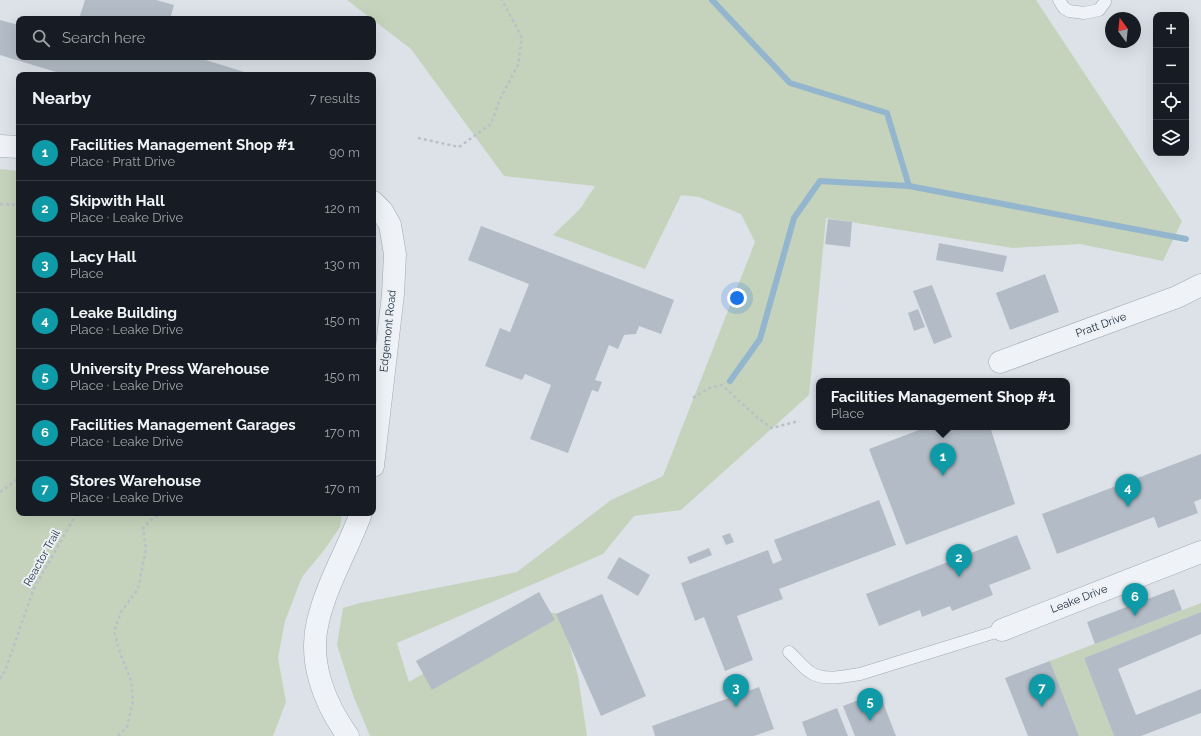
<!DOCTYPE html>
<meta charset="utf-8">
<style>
body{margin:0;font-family:Raleway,sans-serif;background:#242831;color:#f1f3f6}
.controls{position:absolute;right:12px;top:12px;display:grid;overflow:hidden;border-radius:8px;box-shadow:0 4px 16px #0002}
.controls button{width:36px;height:36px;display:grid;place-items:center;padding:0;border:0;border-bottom:1px solid #363941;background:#171b24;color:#f1f3f6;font:20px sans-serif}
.compass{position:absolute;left:1105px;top:12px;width:36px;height:36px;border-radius:50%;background:#171b24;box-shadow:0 4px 16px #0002;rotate:345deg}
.you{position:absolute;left:737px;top:298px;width:14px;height:14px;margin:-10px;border:3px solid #fff;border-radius:50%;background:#1a73e8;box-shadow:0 0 0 6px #1a73e833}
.badge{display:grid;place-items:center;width:26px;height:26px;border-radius:50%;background:#dd325e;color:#fff;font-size:13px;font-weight:700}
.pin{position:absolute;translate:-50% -33px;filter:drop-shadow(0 1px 2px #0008)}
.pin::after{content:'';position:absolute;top:21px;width:14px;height:12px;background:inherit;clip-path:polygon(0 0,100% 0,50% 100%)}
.popup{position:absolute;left:816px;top:378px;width:254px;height:52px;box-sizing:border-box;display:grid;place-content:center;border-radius:8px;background:#171b24;filter:drop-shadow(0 1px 3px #0005);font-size:13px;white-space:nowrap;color:#9ea1a6}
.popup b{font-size:15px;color:#f1f3f6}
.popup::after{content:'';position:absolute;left:50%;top:100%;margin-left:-8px;border:8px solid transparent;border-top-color:#171b24}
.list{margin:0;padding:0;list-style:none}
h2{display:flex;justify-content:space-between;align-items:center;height:52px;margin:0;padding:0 16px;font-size:17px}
h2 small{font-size:13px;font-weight:400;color:#9ea1a6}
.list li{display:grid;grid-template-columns:26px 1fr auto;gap:12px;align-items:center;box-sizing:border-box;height:56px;padding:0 16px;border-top:1px solid #363941}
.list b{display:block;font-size:15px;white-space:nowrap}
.list p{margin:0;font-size:13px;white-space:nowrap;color:#9ea1a6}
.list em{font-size:13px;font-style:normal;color:#9ea1a6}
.icon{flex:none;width:22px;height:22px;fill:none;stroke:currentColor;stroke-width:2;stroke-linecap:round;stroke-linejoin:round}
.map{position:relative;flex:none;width:1201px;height:736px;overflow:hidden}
.search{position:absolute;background:#171b24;box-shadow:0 4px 16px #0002;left:16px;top:16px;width:360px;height:44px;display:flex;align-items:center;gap:10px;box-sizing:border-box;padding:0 14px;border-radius:8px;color:#9ea1a6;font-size:15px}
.panel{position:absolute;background:#171b24;box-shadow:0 4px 16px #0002;left:16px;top:72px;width:360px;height:444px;border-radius:8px}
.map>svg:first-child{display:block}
</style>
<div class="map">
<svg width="1201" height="736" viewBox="0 0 1201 736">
<rect width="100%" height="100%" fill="#dce2e8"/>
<!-- green -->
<g fill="#c5d3bc">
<polygon points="347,0 1036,0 1182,221 1163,261 1080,244 1013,248 826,218 809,395 681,510 634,516 603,554 397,643 409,682 531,610 561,614 578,676 587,736 370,736 353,695 337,645 343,608 360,603 517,572 611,500 663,476 755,242 741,214 699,197 681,195 645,269 553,235 580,209 595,186 504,176 411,49"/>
<polygon points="0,169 19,171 19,513 342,513 340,527 325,549 302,577 285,621 278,658 286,702 273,736 0,736"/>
<polygon points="1201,603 1201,612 1084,658 1114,736 1079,736 1050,661"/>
</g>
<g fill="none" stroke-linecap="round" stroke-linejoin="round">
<!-- stream -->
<g stroke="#93b5cd" stroke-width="6">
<polyline points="712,0 790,83 887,113 909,186"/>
<polyline points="730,381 760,339 794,218 820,181 909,186 1186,239"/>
</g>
</g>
<!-- building -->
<g fill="#b3bcc6">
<polygon points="85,0 156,0 174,5 170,19 79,19"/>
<polygon points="0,20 19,25 19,57 196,57 254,75 137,75 133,74 132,75 66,75 0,55"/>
<polygon points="828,219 852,222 850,247 825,244"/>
<polygon points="481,226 674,300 661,334 639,326 636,334 624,335 618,349 609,345 595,380 602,382 598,392 592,390 568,453 530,439 551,385 525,374 522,380 485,366 500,328 510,332 529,284 468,260"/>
<polygon points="939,243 1007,256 1003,272 936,260"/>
<polygon points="1045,274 1059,312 1010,330 996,293"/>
<polygon points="932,285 952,337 934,344 913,291"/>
<polygon points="918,309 925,327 914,331 908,313"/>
<polygon points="927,427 990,427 1015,504 906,545 869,449"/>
<polygon points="1201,454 1201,499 1194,502 1198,513 1158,528 1154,517 1057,554 1042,514"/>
<polygon points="879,500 896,545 779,589 783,599 737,616 753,660 725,671 704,617 695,621 681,583 768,550 773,564 782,560 774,540"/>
<polygon points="730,533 734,542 726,545 722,536"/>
<polygon points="1017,535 1031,569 989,585 993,595 952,611 950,606 922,617 920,610 879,626 866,594"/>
<polygon points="709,548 712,555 690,564 687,557"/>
<polygon points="619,557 650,575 638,596 607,578"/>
<polygon points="1174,589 1182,610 1095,644 1087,622"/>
<polygon points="539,592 555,620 432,690 416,661"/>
<polygon points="602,594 646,696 601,716 556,614"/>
<polygon points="1201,612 1201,634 1118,669 1136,715 1201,689 1201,713 1141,736 1114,736 1084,658"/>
<polygon points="1050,661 1079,736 1028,736 1005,678"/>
<polygon points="759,687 774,729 754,736 655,736 652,726"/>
<polygon points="879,692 896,736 855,736 843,706"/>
<polygon points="837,708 848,736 807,736 802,722"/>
</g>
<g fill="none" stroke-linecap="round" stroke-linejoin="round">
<!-- lane casing -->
<g stroke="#a1a9b2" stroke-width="13">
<g id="lane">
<polyline points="1059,0 1064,8 1069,11 1084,13 1099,10 1105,2"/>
<path d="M789,652C796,658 802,667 810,672C824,682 845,676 860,674L1002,630"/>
</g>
</g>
<!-- street casing -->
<g stroke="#a1a9b2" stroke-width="23">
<g id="street">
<polyline points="0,146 19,147"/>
<polyline points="373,202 382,211 390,225 395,254 393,294 373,466"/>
<polyline points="1000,362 1177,297 1201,285"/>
<polyline points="1002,630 1201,552"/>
<path d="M348,736C324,703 308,661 318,621C327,583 348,549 361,513"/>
</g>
</g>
<!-- path -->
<g stroke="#bac0c7" stroke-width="2.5" stroke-dasharray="3 3" stroke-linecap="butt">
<polyline points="418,138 459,147 491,124 500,99 518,65 522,38 502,0"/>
<polyline points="0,204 19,205"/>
<polyline points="693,398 709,388 722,385 759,419 772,428 799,421"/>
<polyline points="0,492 19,478"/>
<polyline points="0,679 5,671 34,588 77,513"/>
<polyline points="118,736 127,727 133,701 131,680 120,653 114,631 121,612 138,589 146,549 143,528 153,518 165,513"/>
</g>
<!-- lane -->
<use href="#lane" stroke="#eff2f6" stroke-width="12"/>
<!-- street -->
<use href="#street" stroke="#eff2f6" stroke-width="22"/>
</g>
<g text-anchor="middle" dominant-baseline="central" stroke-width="4" stroke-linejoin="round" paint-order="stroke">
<!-- street labels -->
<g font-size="11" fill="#243140" stroke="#ecf1f6">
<text transform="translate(1101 325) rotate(-20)">Pratt Drive</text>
<text transform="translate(388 331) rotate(-84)">Edgemont Road</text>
<text transform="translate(42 558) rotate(-61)">Reactor Trail</text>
<text transform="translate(1079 599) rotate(-21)">Leake Drive</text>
</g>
</g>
</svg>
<div class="controls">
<button>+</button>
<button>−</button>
<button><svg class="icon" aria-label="locate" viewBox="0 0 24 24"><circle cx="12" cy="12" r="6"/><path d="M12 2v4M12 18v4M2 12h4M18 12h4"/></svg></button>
<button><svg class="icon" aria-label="layers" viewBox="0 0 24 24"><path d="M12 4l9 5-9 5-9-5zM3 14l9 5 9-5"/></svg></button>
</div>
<svg class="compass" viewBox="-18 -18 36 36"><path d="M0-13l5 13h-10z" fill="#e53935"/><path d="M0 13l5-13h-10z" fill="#9ea1a6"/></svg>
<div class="you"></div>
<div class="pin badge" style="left:943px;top:476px;background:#0f9aa8">1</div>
<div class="popup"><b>Facilities Management Shop #1</b>Place</div>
<div class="pin badge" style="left:959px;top:577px;background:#0f9aa8">2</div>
<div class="pin badge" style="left:736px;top:707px;background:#0f9aa8">3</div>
<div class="pin badge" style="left:1128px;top:507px;background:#0f9aa8">4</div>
<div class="pin badge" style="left:870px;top:721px;background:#0f9aa8">5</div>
<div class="pin badge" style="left:1135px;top:616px;background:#0f9aa8">6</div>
<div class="pin badge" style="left:1042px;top:707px;background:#0f9aa8">7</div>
<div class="search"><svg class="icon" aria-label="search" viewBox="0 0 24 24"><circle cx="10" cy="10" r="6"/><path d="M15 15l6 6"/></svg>Search here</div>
<section class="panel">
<h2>Nearby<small>7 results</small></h2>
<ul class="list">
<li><span class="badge" style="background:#0f9aa8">1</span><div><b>Facilities Management Shop #1</b><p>Place · Pratt Drive</p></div><em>90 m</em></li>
<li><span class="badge" style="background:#0f9aa8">2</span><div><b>Skipwith Hall</b><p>Place · Leake Drive</p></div><em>120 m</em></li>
<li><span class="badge" style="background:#0f9aa8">3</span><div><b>Lacy Hall</b><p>Place</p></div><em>130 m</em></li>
<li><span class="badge" style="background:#0f9aa8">4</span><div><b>Leake Building</b><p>Place · Leake Drive</p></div><em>150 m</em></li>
<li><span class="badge" style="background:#0f9aa8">5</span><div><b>University Press Warehouse</b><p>Place · Leake Drive</p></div><em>150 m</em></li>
<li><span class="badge" style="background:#0f9aa8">6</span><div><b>Facilities Management Garages</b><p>Place · Leake Drive</p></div><em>170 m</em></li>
<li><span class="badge" style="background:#0f9aa8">7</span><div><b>Stores Warehouse</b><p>Place · Leake Drive</p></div><em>170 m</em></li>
</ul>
</section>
</div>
